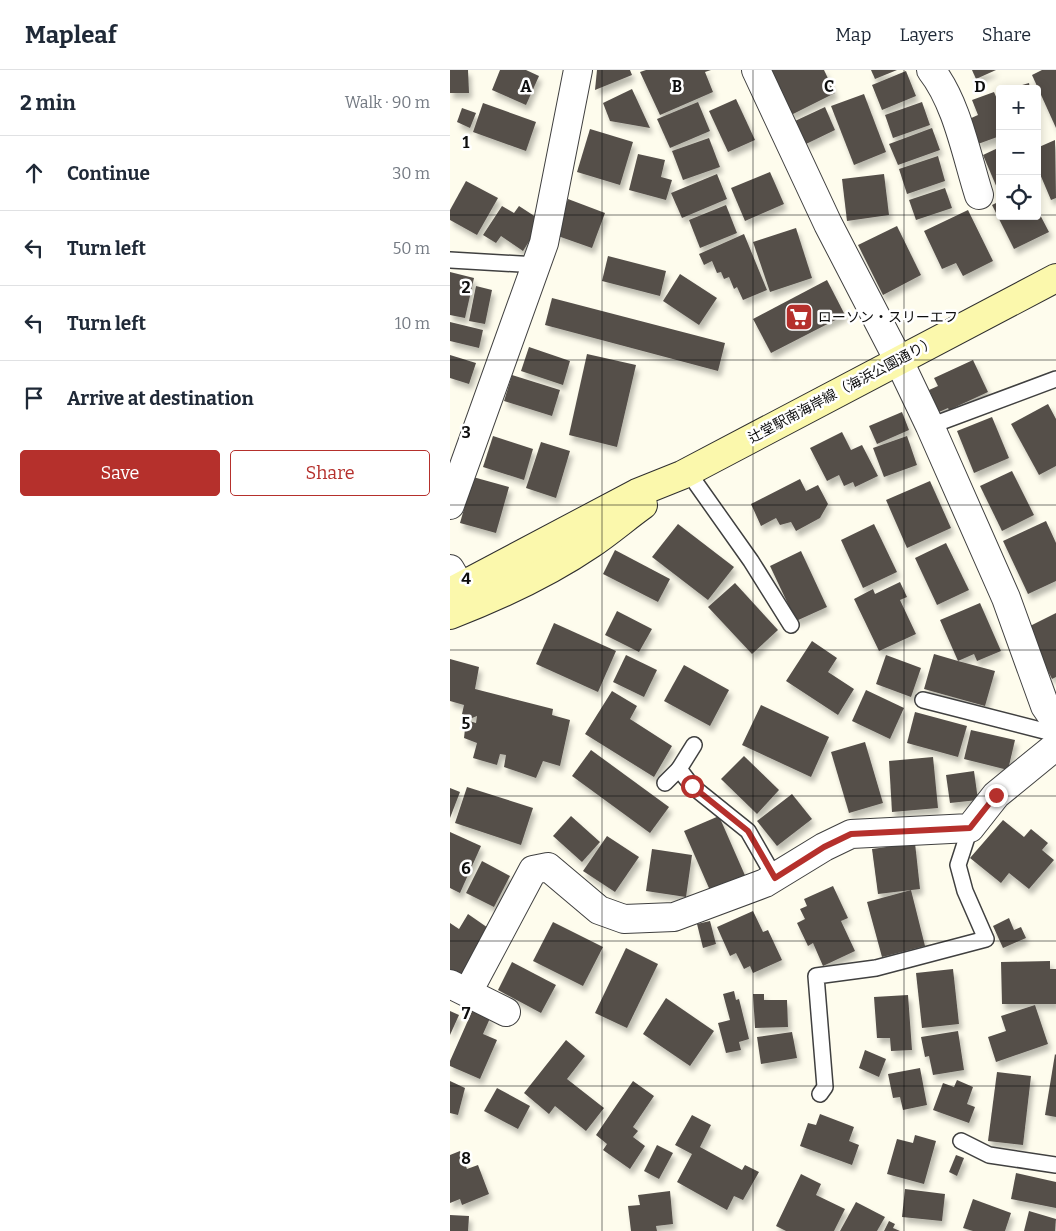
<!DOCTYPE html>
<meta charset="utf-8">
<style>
body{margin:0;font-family:Bitter,"Noto Sans JP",serif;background:#f6f6f7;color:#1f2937}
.controls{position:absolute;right:15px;top:15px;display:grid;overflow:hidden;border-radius:5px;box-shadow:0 2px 12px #0003}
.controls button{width:45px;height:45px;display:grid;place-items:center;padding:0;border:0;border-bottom:1px solid #e0e1e3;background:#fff;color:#1f2937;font:25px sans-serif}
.stop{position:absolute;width:15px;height:15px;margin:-11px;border:4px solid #b5302c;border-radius:50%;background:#fff}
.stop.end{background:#b5302c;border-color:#fff;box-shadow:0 1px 5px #0008}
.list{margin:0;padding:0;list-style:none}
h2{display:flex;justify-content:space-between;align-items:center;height:65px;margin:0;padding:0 20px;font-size:21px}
h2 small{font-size:16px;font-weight:400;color:#747a83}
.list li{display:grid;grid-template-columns:32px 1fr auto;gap:15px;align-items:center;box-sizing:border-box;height:75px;padding:0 20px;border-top:1px solid #e0e1e3}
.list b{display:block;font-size:19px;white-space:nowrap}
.list em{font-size:16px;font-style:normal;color:#747a83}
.actions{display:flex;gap:10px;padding:15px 20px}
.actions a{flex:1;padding:11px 0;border:1px solid #b5302c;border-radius:5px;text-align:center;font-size:18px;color:#b5302c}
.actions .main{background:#b5302c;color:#fff}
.icon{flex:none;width:28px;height:28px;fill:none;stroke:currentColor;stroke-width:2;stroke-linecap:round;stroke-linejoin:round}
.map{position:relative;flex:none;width:606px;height:1161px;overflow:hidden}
header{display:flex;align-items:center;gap:30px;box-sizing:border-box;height:70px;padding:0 25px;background:#fff;border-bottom:1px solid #e0e1e3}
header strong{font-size:24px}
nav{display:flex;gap:28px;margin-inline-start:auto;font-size:18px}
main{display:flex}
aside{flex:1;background:#fff}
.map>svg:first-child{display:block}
</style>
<header>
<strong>Mapleaf</strong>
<nav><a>Map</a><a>Layers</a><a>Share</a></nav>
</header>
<main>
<aside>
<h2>2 min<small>Walk · 90 m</small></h2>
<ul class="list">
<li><svg class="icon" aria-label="ahead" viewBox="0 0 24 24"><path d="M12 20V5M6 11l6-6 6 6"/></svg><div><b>Continue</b></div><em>30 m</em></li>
<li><svg class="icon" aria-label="left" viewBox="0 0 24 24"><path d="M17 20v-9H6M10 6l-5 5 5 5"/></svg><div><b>Turn left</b></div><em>50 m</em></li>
<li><svg class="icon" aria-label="left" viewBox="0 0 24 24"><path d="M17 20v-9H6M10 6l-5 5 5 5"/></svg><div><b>Turn left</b></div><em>10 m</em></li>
<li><svg class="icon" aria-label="arrive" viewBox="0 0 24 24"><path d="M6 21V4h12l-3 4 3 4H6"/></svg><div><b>Arrive at destination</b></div></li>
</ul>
<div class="actions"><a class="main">Save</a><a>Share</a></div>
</aside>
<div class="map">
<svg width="606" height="1161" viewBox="0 0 606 1161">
<defs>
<filter id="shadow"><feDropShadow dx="3" dy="5.5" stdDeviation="2.5" flood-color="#0004"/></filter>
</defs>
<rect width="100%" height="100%" fill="#fefced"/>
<!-- building -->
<g fill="#554f4a" filter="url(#shadow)">
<polygon points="0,0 18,0 19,23 0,23"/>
<polygon points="50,0 76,0 89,6 76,35 42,20"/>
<polygon points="147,0 180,0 182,5 145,20"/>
<polygon points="196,0 261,0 255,2 263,22 210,45 190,2"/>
<polygon points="319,0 374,0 385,23 341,45"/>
<polygon points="421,0 447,0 425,9"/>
<polygon points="522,0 546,0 526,9"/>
<polygon points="592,0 606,0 606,58 582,5"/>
<polygon points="456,1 466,26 432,40 422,15"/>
<polygon points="579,13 580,19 562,19 562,18"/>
<polygon points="182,19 200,58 160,51 153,33"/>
<polygon points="544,22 550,36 550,66 528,74 519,49 528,45 522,30"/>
<polygon points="414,24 436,82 404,95 381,36"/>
<polygon points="286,29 305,70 278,82 259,41"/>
<polygon points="248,32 260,61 220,78 207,49"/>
<polygon points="472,32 480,55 443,68 435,45"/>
<polygon points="33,33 86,52 76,81 23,62"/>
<polygon points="375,37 385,60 356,74 345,51"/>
<polygon points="12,38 26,43 20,58 7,52"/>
<polygon points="482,58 490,80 448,95 439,74"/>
<polygon points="140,59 183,72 170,115 127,102"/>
<polygon points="259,68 270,97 233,110 222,81"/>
<polygon points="605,70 606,128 601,130 590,104 587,105 587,73 589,77"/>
<polygon points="550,77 550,125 533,85"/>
<polygon points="188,84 215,90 211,107 222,110 216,130 179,120"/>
<polygon points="488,86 495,111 457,124 449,99"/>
<polygon points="320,102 334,134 295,151 281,118"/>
<polygon points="267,104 277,129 232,148 221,123"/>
<polygon points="434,104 439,145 397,151 392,109"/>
<polygon points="16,111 48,128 27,165 0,150 0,140"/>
<polygon points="495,118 502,138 466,150 459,130"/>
<polygon points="118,129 155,143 142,178 105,165"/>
<polygon points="550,131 550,146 587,146 587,139 599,162 564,179 542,135"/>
<polygon points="276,135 287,163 250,178 239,150"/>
<polygon points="52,136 64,143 69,136 92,151 73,181 51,166 46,173 33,165"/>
<polygon points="518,140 543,191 513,206 506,193 492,199 474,161"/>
<polygon points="447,156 471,205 433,225 408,175"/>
<polygon points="346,158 362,208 320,222 303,172"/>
<polygon points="294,164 317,220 293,230 287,217 284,219 279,207 274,209 271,202 267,203 262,191 254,195 249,184"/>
<polygon points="158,186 216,201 210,226 152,211"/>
<polygon points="0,202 24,208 15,248 0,245"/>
<polygon points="230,204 267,228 249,255 213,231"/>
<polygon points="377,210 395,245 321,283 303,249"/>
<polygon points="26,216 42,220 35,254 19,251"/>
<polygon points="102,228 275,273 268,301 95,255"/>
<polygon points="0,252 33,260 29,278 0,271"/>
<polygon points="79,277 120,291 113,315 71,301"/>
<polygon points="137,284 186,295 167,377 119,365"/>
<polygon points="0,285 26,293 19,314 0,308"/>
<polygon points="523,290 538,322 499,340 498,338 489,342 479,320 488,316 484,308"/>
<polygon points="62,305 110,320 102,346 54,331"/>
<polygon points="598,334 606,349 606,396 589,405 561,354"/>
<polygon points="452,342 459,360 427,374 419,356"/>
<polygon points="542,347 559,388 524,403 507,361"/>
<polygon points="392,362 401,380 412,375 428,406 405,417 403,412 394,416 389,405 377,411 360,378"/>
<polygon points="43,366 83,379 74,410 33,397"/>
<polygon points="457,366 467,395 434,407 423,378"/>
<polygon points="91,372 120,381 106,428 76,418"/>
<polygon points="562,401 584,445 552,461 530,416"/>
<polygon points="23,407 59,417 46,463 10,453"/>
<polygon points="350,409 356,421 368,415 378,434 370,448 346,461 341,452 330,455 326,448 311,456 301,434"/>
<polygon points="480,411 501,458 457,478 436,430"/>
<polygon points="596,451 606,473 606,511 578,524 553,471"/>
<polygon points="228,454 284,497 258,530 202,487"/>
<polygon points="424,454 447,502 413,518 391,470"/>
<polygon points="496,473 519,520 487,535 465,488"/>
<polygon points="165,480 220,509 208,532 153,504"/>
<polygon points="351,481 377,537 346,551 320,496"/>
<polygon points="450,512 457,527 450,530 466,564 429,581 404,529 423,519 425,524"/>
<polygon points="285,513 328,560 302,584 258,537"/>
<polygon points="530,533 551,581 527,591 524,584 508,591 545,601 535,636 474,619 484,584 508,591 490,550"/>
<polygon points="167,541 202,559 189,582 155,565"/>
<polygon points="606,543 606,607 602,609 576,558"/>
<polygon points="104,553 166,581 148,622 86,594"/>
<polygon points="362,571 387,588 378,602 404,619 388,645 336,611"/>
<polygon points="176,585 207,600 194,627 163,612"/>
<polygon points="436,585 471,598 461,627 426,614"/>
<polygon points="0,589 29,597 25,619 103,639 102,645 120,650 110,696 93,691 86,708 54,697 56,685 50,684 47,695 23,688 27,673 14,668 16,650 26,653 27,646 22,648 12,644 14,635 0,631"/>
<polygon points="234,595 279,620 260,656 214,631"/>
<polygon points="416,620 454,638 440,669 402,651"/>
<polygon points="162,621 187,636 180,649 222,676 204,707 135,664"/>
<polygon points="311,635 379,667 361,707 292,675"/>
<polygon points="465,642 517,656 508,687 457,673"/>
<polygon points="521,660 565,670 558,700 514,689"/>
<polygon points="415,672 433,733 399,743 381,682"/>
<polygon points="141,680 219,737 200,763 122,706"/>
<polygon points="294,686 329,720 307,744 271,709"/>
<polygon points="483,687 488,738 442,742 439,691"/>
<polygon points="524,701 528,730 500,733 496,705"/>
<polygon points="17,717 83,738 71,775 5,753"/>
<polygon points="0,718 10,722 0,748"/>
<polygon points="342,724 362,749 327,776 307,751"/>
<polygon points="121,746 150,772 132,792 103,766"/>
<polygon points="269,746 297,810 262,825 234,761"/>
<polygon points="553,750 574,767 581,759 598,773 592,780 604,790 579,819 559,803 551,813 520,788"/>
<polygon points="0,762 31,776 10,823 0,818"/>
<polygon points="157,766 189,787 165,822 133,801"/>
<polygon points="465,773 470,819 428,824 422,779"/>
<polygon points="202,779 242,785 236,827 196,821"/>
<polygon points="32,791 60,806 44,837 16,823"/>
<polygon points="383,816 398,848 391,851 405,881 373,896 363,873 358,876 347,853 355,849 350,839 357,836 354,829"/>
<polygon points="461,820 475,876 432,887 417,832"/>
<polygon points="303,841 313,862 318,860 332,890 303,903 300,896 294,899 286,883 280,886 267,857"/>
<polygon points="18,844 41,860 12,907 0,899 0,853 9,859"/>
<polygon points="559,848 564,860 571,857 576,868 553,878 543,856"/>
<polygon points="260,851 266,874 253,878 247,854"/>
<polygon points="103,852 153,877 133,916 83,891"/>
<polygon points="176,878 208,894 177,958 145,943"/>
<polygon points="600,891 600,899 606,899 606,934 552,934 551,892"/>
<polygon points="62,892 106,915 91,943 48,920"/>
<polygon points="503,899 509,954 472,958 466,903"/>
<polygon points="284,921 286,930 289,929 299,969 289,972 291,980 276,983 268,953 280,950 273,924"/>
<polygon points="303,924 314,924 314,930 337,930 338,957 305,958"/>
<polygon points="458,925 462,980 441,981 440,968 427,968 424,927"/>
<polygon points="216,928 264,961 240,996 193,964"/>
<polygon points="585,935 598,974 546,992 538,967 556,961 551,946"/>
<polygon points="23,939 41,946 33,964 47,970 30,1009 0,996 0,991"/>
<polygon points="0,941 9,945 0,965"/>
<polygon points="508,961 514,1000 483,1005 479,986 475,987 471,967"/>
<polygon points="342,962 347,988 311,994 307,967"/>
<polygon points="116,970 135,986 117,1009 154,1038 136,1061 105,1036 99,1044 74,1023"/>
<polygon points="415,980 436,989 429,1007 409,998"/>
<polygon points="605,984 606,985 606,1047 595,1045"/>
<polygon points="470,998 477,1035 453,1040 450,1027 443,1028 438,1004"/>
<polygon points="547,1002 581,1006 573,1075 538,1071"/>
<polygon points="507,1010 523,1017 517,1034 525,1037 519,1053 483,1040 493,1013 504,1017"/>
<polygon points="0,1011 15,1018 8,1045 0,1043"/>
<polygon points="183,1011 204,1026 183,1057 188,1061 183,1067 195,1076 180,1099 153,1080 157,1074 146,1065"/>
<polygon points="47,1018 80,1036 68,1059 34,1041"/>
<polygon points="370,1044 404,1057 399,1071 409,1075 402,1095 350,1076 358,1053 366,1055"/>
<polygon points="242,1045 261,1055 250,1077 292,1100 295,1095 309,1102 293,1130 284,1126 277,1140 227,1112 242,1084 225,1075"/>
<polygon points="465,1065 486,1071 474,1114 437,1104 447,1069 463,1073"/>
<polygon points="207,1075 223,1083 209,1109 194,1101"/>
<polygon points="10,1081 17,1099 28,1095 39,1124 12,1135 10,1129 0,1133 0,1085"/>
<polygon points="506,1085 514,1088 507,1106 499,1102"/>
<polygon points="566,1103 606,1112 606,1138 561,1129"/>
<polygon points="351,1104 371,1114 366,1125 395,1139 384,1161 336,1161 326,1156"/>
<polygon points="455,1119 495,1124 492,1151 452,1147"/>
<polygon points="220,1121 223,1154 206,1156 207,1161 181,1161 178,1136 190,1135 188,1125"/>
<polygon points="523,1129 561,1143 555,1161 523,1161 513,1158"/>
<polygon points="406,1132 435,1147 427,1161 390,1161"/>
<polygon points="579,1141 606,1149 605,1161 574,1161"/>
<polygon points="0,1145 19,1146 18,1161 0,1161"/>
<polygon points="439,1151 445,1154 443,1158 450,1161 434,1161"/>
</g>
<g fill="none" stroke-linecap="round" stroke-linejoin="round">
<!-- lane casing -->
<g stroke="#404040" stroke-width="18">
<g id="lane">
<polyline points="0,190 87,195"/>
<polyline points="480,356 606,309"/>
<polyline points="238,402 301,491 341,555"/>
<polyline points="473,630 606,664"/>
<polyline points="229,699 244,675"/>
<polyline points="215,713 229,699 242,716 298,761 325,808"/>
<polyline points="370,1024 375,1017 366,906 426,898 536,869 515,821 508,795 520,758"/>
<polyline points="511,1071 539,1085 606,1095"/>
</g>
</g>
<!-- street casing -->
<g stroke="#404040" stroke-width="30">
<g id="street">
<polyline points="306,0 378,154 449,291 480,356 556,528 595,636 606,652"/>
<path d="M481,0C507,33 516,84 529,125"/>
<polyline points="0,435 94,173 128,0"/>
<polyline points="0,499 10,516"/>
<polyline points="0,914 56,942"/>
<polyline points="18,922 83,800 98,797 149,840 174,849 224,847 315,813 374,777 401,764 520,758 546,725 606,676"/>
</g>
</g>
<!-- secondary casing -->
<g stroke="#2f2f2f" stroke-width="30">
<g id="secondary">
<polyline points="0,522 187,423 232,405 606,208"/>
<path d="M0,545C49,526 97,504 141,474C159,462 175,448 193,435"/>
</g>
</g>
<!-- lane -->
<use href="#lane" stroke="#fff" stroke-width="15"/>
<!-- street -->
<use href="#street" stroke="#fff" stroke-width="28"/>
<!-- secondary -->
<use href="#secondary" stroke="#fbf8ac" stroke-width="28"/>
</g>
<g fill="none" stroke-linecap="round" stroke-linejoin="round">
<!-- route -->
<polyline stroke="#b5302c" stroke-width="6" points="242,716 298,761 325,808 374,777 401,764 520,758 546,725"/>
</g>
<!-- grid -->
<path fill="none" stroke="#0d0d0d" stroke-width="1" stroke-opacity="0.55" d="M152,0V1161M303,0V1161M454,0V1161M0,145H550M587,145H606M0,290H606M0,435H606M0,580H606M0,726H606M0,871H606M0,1016H606"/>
<!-- icons -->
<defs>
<g id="supermarket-square" transform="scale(1.4375)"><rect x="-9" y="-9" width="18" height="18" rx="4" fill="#b5302c" stroke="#fff"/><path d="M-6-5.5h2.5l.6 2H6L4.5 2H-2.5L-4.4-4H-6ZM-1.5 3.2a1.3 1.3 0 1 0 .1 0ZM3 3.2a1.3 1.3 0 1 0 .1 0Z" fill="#fff"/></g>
</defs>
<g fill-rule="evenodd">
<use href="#supermarket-square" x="349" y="247"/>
</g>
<g text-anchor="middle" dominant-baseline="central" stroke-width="5" stroke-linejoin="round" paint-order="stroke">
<!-- poi labels -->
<g font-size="14" fill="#0d0d0d" stroke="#fff" text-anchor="start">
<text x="368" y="247">ローソン・スリーエフ</text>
</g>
<!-- street labels -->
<g font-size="14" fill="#0d0d0d" stroke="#fff">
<text transform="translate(392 320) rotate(-28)">辻堂駅南海岸線（海浜公園通り）</text>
</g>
</g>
<g font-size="16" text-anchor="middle" font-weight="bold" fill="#0d0d0d" stroke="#fff" stroke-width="5" stroke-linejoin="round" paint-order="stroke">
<text x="76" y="22">A</text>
<text x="227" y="22">B</text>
<text x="379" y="22">C</text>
<text x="530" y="22">D</text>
<text x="16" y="78">1</text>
<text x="16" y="223">2</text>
<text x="16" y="368">3</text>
<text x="16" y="514">4</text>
<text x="16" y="659">5</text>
<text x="16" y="804">6</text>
<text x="16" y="949">7</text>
<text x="16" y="1094">8</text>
</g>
</svg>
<div class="controls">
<button>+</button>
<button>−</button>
<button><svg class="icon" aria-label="locate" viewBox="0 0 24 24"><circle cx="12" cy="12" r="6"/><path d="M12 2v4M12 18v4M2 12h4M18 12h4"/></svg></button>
</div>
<div class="stop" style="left:242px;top:716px"></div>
<div class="stop end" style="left:546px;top:725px"></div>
</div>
</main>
